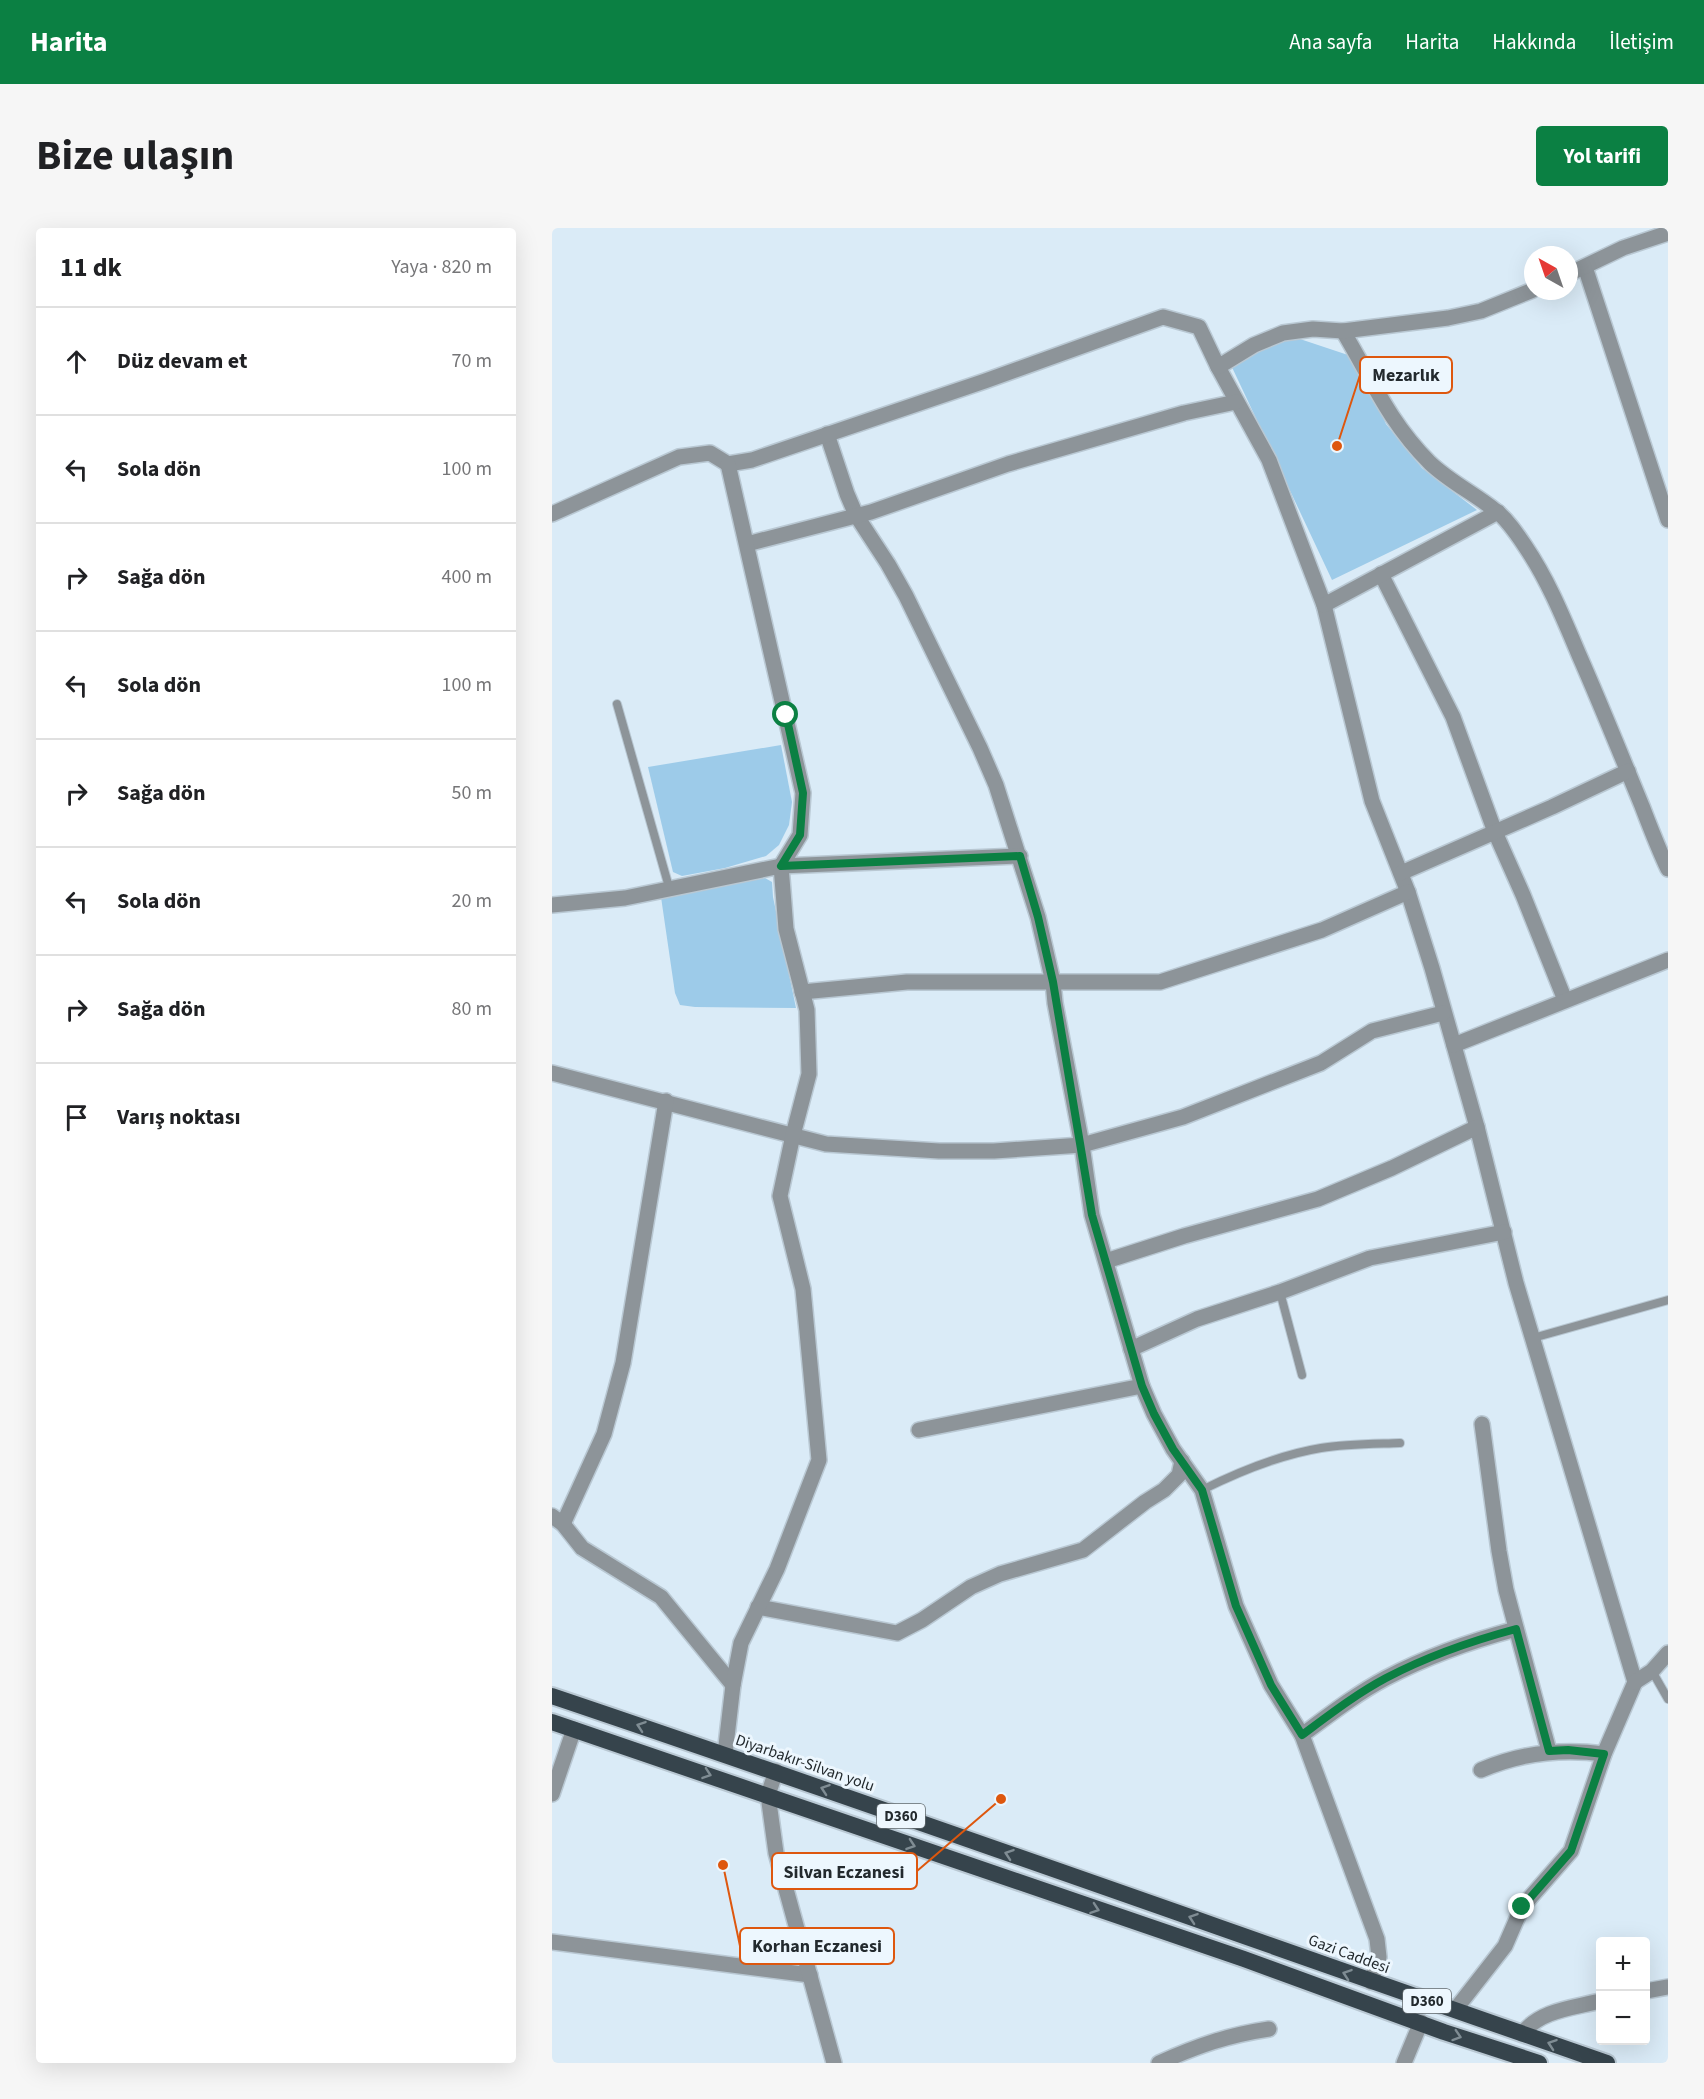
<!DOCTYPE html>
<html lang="tr">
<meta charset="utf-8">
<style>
body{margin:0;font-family:"Source Sans 3",sans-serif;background:#f6f6f6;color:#202124}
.controls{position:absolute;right:18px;bottom:18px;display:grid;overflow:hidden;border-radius:6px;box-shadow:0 6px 24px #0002}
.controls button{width:54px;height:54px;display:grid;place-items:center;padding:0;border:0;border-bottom:2px solid #e0e0e0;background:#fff;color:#202124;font:30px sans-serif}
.compass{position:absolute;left:972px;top:18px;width:54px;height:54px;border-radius:50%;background:#fff;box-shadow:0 6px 24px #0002;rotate:320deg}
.stop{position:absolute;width:18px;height:18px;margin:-14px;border:4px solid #0b8043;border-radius:50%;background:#fff}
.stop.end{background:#0b8043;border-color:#fff;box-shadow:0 2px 6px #0008}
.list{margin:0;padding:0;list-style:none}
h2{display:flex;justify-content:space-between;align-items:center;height:78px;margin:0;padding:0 24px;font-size:26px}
h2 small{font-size:20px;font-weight:400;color:#757577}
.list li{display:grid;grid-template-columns:39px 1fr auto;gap:18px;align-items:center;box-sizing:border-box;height:108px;padding:0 24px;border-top:2px solid #e0e0e0}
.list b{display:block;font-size:22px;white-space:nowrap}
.list em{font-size:20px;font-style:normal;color:#757577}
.icon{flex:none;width:33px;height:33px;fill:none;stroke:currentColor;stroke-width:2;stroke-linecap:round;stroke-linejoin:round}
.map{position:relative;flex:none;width:1116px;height:1835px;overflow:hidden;border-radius:6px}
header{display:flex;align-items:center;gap:36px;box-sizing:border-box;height:84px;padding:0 30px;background:#0b8043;color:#fff}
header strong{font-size:28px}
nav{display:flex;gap:33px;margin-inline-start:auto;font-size:21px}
.intro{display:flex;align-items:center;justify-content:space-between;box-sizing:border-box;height:144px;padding:0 36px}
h1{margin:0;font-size:42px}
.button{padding:15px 27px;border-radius:6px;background:#0b8043;color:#fff;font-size:21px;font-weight:700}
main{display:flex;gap:36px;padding:0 36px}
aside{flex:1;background:#fff;border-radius:6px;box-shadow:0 6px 24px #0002}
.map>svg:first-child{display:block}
</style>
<header>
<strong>Harita</strong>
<nav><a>Ana sayfa</a><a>Harita</a><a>Hakkında</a><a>İletişim</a></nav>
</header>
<div class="intro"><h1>Bize ulaşın</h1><a class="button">Yol tarifi</a></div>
<main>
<aside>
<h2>11 dk<small>Yaya · 820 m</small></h2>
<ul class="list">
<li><svg class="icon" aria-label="ahead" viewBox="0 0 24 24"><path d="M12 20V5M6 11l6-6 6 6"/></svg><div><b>Düz devam et</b></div><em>70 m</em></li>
<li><svg class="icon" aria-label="left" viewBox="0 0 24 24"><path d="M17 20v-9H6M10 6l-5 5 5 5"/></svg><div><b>Sola dön</b></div><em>100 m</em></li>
<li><svg class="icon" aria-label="right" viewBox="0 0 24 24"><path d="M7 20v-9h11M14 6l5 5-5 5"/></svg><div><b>Sağa dön</b></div><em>400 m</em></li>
<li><svg class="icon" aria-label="left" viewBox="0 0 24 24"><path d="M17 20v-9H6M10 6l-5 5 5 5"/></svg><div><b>Sola dön</b></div><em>100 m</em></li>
<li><svg class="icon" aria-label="right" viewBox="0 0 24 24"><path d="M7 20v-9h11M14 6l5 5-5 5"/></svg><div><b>Sağa dön</b></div><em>50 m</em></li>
<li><svg class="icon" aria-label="left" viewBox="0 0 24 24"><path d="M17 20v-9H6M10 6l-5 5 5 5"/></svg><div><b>Sola dön</b></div><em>20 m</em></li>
<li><svg class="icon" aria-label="right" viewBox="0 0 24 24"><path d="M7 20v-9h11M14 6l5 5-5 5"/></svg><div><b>Sağa dön</b></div><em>80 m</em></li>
<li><svg class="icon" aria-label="arrive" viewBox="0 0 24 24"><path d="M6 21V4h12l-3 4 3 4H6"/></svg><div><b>Varış noktası</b></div></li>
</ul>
</aside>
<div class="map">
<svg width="1116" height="1835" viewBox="0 0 1116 1835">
<rect width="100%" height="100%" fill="#daebf7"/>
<!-- green -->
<g fill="#9dcbe9">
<polygon points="736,107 805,130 834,196 870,240 925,282 780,352 678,135"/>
<polygon points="229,517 240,574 237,597 227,617 214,628 173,640 130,648 121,644 96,539"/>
<polygon points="213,650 220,654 221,669 244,780 143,779 128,777 123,765 109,669"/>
</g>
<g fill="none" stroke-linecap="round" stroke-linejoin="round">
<!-- service casing -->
<g stroke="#b9c8d3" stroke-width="10">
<g id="service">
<polyline points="65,476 117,659"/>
<polyline points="728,1064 750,1147"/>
<polyline points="981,1110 1116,1072"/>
<path d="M650,1262C688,1243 727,1227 769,1220C794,1216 822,1216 848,1215"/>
<polyline points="1100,1443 1116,1471"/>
</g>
</g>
<!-- minor casing -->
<g stroke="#b9c8d3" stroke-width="18">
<g id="minor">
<polyline points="1033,39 1116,292"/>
<polyline points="1017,46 1071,20 1116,5"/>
<path d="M791,103C820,152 837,194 878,235C898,254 923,266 944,283C955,291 965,306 973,318C996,352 1011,389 1027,427C1049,477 1069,527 1090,578C1098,599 1106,620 1116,641"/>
<polyline points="666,139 717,232 772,377 820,573 856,664 880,740 925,899 964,1055 1083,1454 1052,1526 1019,1623 970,1679 953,1718 903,1782"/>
<polyline points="275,206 295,266 304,287 336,336 354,368 428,520 444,557 486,689 501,754 503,775 530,917 540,987 590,1158 602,1186 621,1221 650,1262 684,1378 719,1457 750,1507 825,1711 827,1729 819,1754"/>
<polyline points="0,286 127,229 158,225 176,236 200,232 433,153 611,89 647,99 666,139 702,117 731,105 761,101 791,103 896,90 929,83 981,62"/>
<polyline points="195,316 319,284 456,236 632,185 684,174"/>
<polyline points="829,346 901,489 943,604 971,667 1013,772"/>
<polyline points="772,377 946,284"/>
<polyline points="849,645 1000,579 1076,543"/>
<polyline points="0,677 73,670 229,638 468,628"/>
<polyline points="250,764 355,754 608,754 770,702 856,664"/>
<polyline points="902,817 1116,732"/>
<polyline points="0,845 274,916 387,923 442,923 530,917 631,889 769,835 820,803 891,785"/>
<polyline points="554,1033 632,1008 766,971 840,940 925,899"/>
<polyline points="579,1121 645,1091 728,1064 818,1030 952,1004"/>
<polyline points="930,1196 947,1323 954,1362 997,1523"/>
<polyline points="367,1202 590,1158"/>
<polyline points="0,1288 11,1296 30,1320 109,1369 181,1457"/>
<polyline points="11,1296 52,1206 71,1135 114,873"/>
<polyline points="206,1379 345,1405 370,1392 419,1359 448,1346 531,1322 593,1274 612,1262 627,1247 630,1233"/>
<polyline points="1083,1454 1100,1443 1116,1425"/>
<path d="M750,1507C777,1487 804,1466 834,1450C876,1428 919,1413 964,1401"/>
<polyline points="173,1526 181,1457 189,1415 225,1341 267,1232 251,1061 228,968 241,907 257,846 255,782 234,701 229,638 248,607 251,565 176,236"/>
<path d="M929,1542C969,1525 1009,1520 1052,1526"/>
<polyline points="0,1566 22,1501"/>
<polyline points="0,1714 258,1747"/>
<polyline points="1094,1763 1116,1759"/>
<path d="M970,1806C988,1782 1021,1780 1048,1773"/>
<path d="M607,1835C645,1818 676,1807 717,1801"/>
<polyline points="852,1835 869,1794"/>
</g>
</g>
<!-- tertiary casing -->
<g stroke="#b9c8d3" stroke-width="18">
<polyline id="tertiary" points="224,1543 216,1567 224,1625 282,1835"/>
</g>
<!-- trunk casing -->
<g stroke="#b9c8d3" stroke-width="20">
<g id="trunk">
<path d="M0,1468C353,1587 703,1713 1055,1835"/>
<polyline points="0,1494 692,1731 892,1804 987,1835"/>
</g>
</g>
<!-- service -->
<use href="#service" stroke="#8d9499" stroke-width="8"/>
<!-- minor -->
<use href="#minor" stroke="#8d9499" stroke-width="15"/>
<!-- tertiary -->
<use href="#tertiary" stroke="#8d9499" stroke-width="15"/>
<!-- trunk -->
<use href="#trunk" stroke="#36444c" stroke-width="16"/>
</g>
<!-- one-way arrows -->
<defs><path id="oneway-chevron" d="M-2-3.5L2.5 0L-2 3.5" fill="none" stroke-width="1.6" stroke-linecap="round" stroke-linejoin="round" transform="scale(1.5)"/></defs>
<g stroke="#7f8c93">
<use href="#oneway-chevron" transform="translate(89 1498) rotate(-161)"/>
<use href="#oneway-chevron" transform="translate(155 1546) rotate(19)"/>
<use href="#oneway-chevron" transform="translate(273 1561) rotate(-161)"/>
<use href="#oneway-chevron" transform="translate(359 1617) rotate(19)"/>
<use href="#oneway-chevron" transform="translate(457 1626) rotate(-161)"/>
<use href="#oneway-chevron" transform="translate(543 1681) rotate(19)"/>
<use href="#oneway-chevron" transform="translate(641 1690) rotate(-161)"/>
<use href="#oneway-chevron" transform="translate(795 1746) rotate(-161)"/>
<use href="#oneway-chevron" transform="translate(905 1808) rotate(18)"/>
<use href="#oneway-chevron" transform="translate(1000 1816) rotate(-161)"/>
</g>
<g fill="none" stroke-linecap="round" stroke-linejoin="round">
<!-- route -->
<path stroke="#0b8043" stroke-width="8" d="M234,487L251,565L248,607L229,638L468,628L486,689L501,754L540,987L590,1158L602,1186L621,1221L650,1262L684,1378L719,1457L750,1507C777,1487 804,1466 834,1450C876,1428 919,1413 964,1401L997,1523L1016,1522L1052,1526L1019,1623L970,1679"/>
</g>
<g text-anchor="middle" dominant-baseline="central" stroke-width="6" stroke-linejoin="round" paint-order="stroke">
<!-- shield labels -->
<g fill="#edf7fe" stroke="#60686c" stroke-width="1.5">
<rect x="325" y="1576" width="48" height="24" rx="4.5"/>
<rect x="851" y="1761" width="48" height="24" rx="4.5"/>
</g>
<g font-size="15" font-weight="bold" fill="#232a2e">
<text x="349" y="1588">D360</text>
<text x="875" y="1773">D360</text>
</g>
<!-- street labels -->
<g font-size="16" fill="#232a2e" stroke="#edf7fe">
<text transform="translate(253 1535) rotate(19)">Diyarbakır-Silvan yolu</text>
<text transform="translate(797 1726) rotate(20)">Gazi Caddesi</text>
</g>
</g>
<!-- callouts -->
<path fill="none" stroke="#de570e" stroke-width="2" d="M785 218L808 147M449 1571L365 1643M171 1637L188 1718"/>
<g fill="#de570e" stroke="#edf7fe" stroke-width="2">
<circle cx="785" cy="218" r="6"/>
<circle cx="449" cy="1571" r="6"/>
<circle cx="171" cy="1637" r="6"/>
</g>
<g fill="#edf7fe" stroke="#de570e" stroke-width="2">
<rect x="808" y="129" width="92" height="36" rx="6"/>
<rect x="220" y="1625" width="145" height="36" rx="6"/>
<rect x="188" y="1700" width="154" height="36" rx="6"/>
</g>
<g font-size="18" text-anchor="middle" font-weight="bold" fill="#232a2e">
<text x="854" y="153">Mezarlık</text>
<text x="292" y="1650">Silvan Eczanesi</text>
<text x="265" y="1724">Korhan Eczanesi</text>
</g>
</svg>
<div class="controls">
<button>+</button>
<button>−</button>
</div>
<svg class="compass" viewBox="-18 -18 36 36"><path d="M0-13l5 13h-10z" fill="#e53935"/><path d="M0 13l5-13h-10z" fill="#757577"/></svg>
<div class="stop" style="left:234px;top:487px"></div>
<div class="stop end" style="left:970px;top:1679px"></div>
</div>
</main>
